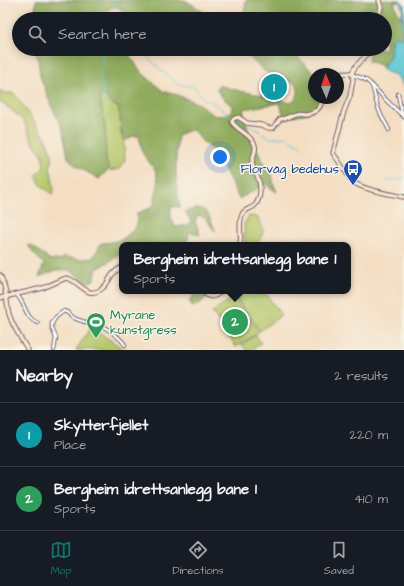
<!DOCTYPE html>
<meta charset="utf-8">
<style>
body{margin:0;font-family:"Architects Daughter",sans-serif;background:#242831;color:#f1f3f6}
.compass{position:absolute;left:308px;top:68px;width:36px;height:36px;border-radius:50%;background:#171b24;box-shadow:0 2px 10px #0003;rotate:358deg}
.you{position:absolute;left:220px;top:157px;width:14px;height:14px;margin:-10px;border:3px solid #fff;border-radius:50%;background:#1a73e8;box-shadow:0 0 0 6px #1a73e833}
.badge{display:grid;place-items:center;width:26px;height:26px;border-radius:50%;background:#0f766e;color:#fff;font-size:13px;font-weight:700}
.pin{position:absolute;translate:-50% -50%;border:2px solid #fff;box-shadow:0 1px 4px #0006}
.popup{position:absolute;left:119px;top:242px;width:232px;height:52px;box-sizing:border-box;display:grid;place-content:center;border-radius:8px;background:#171b24;filter:drop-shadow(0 1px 3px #0005);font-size:13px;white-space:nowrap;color:#9ea1a6}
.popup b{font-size:15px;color:#f1f3f6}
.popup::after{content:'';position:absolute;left:50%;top:100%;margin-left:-8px;border:8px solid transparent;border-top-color:#171b24}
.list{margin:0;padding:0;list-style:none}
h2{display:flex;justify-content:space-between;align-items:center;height:52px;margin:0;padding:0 16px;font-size:17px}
h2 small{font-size:13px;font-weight:400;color:#9ea1a6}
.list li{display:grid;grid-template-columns:26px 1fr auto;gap:12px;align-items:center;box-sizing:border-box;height:64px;padding:0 16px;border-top:1px solid #363941}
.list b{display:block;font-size:15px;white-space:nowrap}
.list p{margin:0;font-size:13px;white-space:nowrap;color:#9ea1a6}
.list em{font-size:13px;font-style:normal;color:#9ea1a6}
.icon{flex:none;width:22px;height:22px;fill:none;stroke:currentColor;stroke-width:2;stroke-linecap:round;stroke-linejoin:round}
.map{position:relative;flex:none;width:404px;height:350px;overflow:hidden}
.search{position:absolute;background:#171b24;box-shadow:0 2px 10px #0003;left:12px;right:12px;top:12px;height:44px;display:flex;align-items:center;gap:10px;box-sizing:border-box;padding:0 14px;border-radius:22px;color:#9ea1a6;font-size:15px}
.sheet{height:180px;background:#171b24}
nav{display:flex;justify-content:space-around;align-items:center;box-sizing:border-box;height:56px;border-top:1px solid #363941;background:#171b24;font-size:11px;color:#9ea1a6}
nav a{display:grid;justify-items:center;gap:2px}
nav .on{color:#0f766e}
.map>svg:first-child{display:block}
</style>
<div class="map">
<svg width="404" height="350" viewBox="0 0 404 350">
<rect width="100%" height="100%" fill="#f7f3e8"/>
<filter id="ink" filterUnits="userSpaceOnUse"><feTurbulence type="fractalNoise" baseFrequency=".025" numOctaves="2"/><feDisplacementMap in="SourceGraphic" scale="8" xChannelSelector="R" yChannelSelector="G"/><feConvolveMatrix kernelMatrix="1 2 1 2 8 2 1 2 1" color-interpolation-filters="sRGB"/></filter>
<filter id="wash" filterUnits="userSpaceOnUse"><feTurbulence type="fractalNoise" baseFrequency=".012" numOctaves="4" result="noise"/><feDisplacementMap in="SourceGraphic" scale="16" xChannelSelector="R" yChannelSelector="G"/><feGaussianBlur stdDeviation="0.9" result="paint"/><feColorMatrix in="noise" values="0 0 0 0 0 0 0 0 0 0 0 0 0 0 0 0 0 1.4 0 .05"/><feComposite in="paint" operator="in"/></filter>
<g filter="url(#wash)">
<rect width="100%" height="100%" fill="#f4dec3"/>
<!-- green -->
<g fill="#b5c669" stroke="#6c7452">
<polygon points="0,90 6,93 14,93 45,137 53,158 50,167 54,188 53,195 41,185 36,175 44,167 42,154 32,141 24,121 9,108 0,102"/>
<polygon points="104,94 112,104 118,107 120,115 121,133 124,142 125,160 119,169 109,171 106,160 105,126 100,98"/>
<path d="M249,216L257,217C261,223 265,229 262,236C260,240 258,240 258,245H245L244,224Z"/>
<polygon points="242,291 264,291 281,315 260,331 235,296"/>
<polygon points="234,297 259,332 236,347 212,312"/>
<polygon points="91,327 125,350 76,350"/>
<polygon points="256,335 261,343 251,350 246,350 242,344"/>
</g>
<!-- forest -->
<g fill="#90ab5d" stroke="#59664c">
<polygon points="36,0 185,0 204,12 209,19 127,19 121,9 115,6 106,11 106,19 41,19 35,11"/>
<polygon points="246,0 306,0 309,5 316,0 398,0 400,3 394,1 397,12 403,20 401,22 402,38 394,36 391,40 390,56 382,67 377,64 368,61 370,49 385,49 385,19 243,19 242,14 245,9"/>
<path d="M34,49H114L129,55L142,73L164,92H170L199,104L215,116L225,115L231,112L232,106L221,96L216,89L218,90V85L240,91L267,96L291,103C298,97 300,92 296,83L275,77L263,70L243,51L242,49H296L298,57L315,74L314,98H320L318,107L308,113L284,118L280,103L243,109L250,137L260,155L267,172L272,174L274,185L277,192L265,184L239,199L217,153L204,143L193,130L186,131L178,136C175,161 175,182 180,207H171V217L175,227L190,225V219L185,212C206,203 208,212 215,231L205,218L198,215L195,221L200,235L189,232L187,245H122V256H119L97,269L93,281L85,282L69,270H57L39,277L44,264L33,253L28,245L34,247L50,260H59L65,257L81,259L93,258L101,243C121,242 125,239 137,225V213L153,207L158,185L156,171L143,154L139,136H133L124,142C120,130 121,118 118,107L112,104L104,94L100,98L105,126L106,160L109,169L99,179L75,165L68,158L62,127L52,108L40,76L38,59Z"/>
<path d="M193,291H208C206,301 201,303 192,307L189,299H193Z"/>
</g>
<!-- water -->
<path fill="#5bc7d3" stroke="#3e7487" d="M398,0H400L404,4V88C402,85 401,82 399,79C395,73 387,73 382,69C383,63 389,60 390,55C392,48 389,42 394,36L402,38L401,22L403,20L401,16L403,9Z"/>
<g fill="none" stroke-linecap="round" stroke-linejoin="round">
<!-- stream -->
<g stroke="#5bc7d3" stroke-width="1">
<polyline points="112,0 115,4 115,8 121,19"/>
<polyline points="102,49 103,67 101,73 102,76 100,78 106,102"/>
<polyline points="142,49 153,63 179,85 191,86 196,88 202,98 213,103 233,117"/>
<polyline points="236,119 242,122"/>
<polyline points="250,125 270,138 287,137 302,147"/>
<polyline points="386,181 404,178"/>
</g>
</g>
</g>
<g filter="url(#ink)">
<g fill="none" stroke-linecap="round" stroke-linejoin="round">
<!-- street casing -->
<g stroke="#6c646b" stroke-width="4.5">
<g id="street">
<path d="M353,75C380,83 370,89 379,110C381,117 386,123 389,130"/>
<polyline points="372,85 385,99 404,117"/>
<polyline points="398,94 402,114"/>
<path d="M16,294C26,303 24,318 38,323"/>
<path d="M54,350L56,338L52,328V323L56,317L64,311C68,312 70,315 74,318C82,322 90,323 98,325C105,326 122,339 125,345"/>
</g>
</g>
<!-- secondary casing -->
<g stroke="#6c646b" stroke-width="5.5">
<g id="secondary">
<polyline points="378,19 381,7 379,0"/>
<path d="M352,73L353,80L350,96L344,111L333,153L352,181C362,190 390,194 404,197"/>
<path d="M352,73C355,63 366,59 370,49"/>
<polyline points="336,74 352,73"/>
<path d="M240,245C242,235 238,225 242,215C244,208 252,210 256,204C261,197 261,185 258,178C256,173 253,168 252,163C252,156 258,150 254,143C248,133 237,130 232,122L233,119L238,117L247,123L261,125L269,128H273L280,119C286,119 290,116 295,114C299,113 302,114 305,114C315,113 322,108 322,98"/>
<path d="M0,275C7,287 6,301 9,314C13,327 21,339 28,350"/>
<path d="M203,291C209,299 215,298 221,291"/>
<path d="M0,298L43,288L66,278C78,279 86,299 100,290C111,283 107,275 122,267"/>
</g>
</g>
<!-- street -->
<use href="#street" stroke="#fff" stroke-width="2.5"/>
<!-- secondary -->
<use href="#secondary" stroke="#fde4d0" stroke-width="3.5"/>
</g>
</g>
<!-- icons -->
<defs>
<g id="bus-pin" transform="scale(1)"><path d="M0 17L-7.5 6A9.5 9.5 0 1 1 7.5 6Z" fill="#1a4fb4" stroke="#f7f3e8"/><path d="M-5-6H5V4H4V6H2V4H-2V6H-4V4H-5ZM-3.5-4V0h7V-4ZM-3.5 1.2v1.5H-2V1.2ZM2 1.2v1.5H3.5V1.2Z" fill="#fff"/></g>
<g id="stadium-pin" transform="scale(1)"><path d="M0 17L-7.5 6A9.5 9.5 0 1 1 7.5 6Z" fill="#2e9e5b" stroke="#f7f3e8"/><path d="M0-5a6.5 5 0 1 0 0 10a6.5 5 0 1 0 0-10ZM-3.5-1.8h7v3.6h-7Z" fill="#fff"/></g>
</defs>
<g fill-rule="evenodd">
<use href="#bus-pin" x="353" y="169"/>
<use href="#stadium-pin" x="96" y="322"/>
</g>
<g text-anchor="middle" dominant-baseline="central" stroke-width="3" stroke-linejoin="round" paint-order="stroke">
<!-- transit labels -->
<g font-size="13" fill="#164399" stroke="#f7f3e8" text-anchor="end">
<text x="339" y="169">Florvåg bedehus</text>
</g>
<!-- leisure labels -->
<g font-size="13" fill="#27864d" stroke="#f7f3e8" text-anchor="start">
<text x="110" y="315">Myrane<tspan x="110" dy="15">kunstgress</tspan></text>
</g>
</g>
</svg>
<svg class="compass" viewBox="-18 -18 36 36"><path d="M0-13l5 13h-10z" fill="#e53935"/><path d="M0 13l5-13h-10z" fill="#9ea1a6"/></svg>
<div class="you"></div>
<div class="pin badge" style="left:274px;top:87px;background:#0f9aa8">1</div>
<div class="pin badge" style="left:235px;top:322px;background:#2e9e5b">2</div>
<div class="popup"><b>Bergheim idrettsanlegg bane 1</b>Sports</div>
<div class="search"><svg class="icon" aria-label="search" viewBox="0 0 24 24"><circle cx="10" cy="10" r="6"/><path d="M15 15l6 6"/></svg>Search here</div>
</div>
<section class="sheet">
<h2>Nearby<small>2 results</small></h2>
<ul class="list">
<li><span class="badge" style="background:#0f9aa8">1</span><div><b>Skytterfjellet</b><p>Place</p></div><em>220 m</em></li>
<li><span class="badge" style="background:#2e9e5b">2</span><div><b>Bergheim idrettsanlegg bane 1</b><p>Sports</p></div><em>410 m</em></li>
</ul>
</section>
<nav>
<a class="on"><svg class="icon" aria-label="map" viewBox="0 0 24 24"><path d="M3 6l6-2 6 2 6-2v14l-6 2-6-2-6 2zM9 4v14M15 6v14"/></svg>Map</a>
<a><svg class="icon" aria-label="directions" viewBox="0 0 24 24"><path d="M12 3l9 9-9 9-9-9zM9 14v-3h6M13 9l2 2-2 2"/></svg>Directions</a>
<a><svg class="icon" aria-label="saved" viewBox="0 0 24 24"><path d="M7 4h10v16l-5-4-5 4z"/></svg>Saved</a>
</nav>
